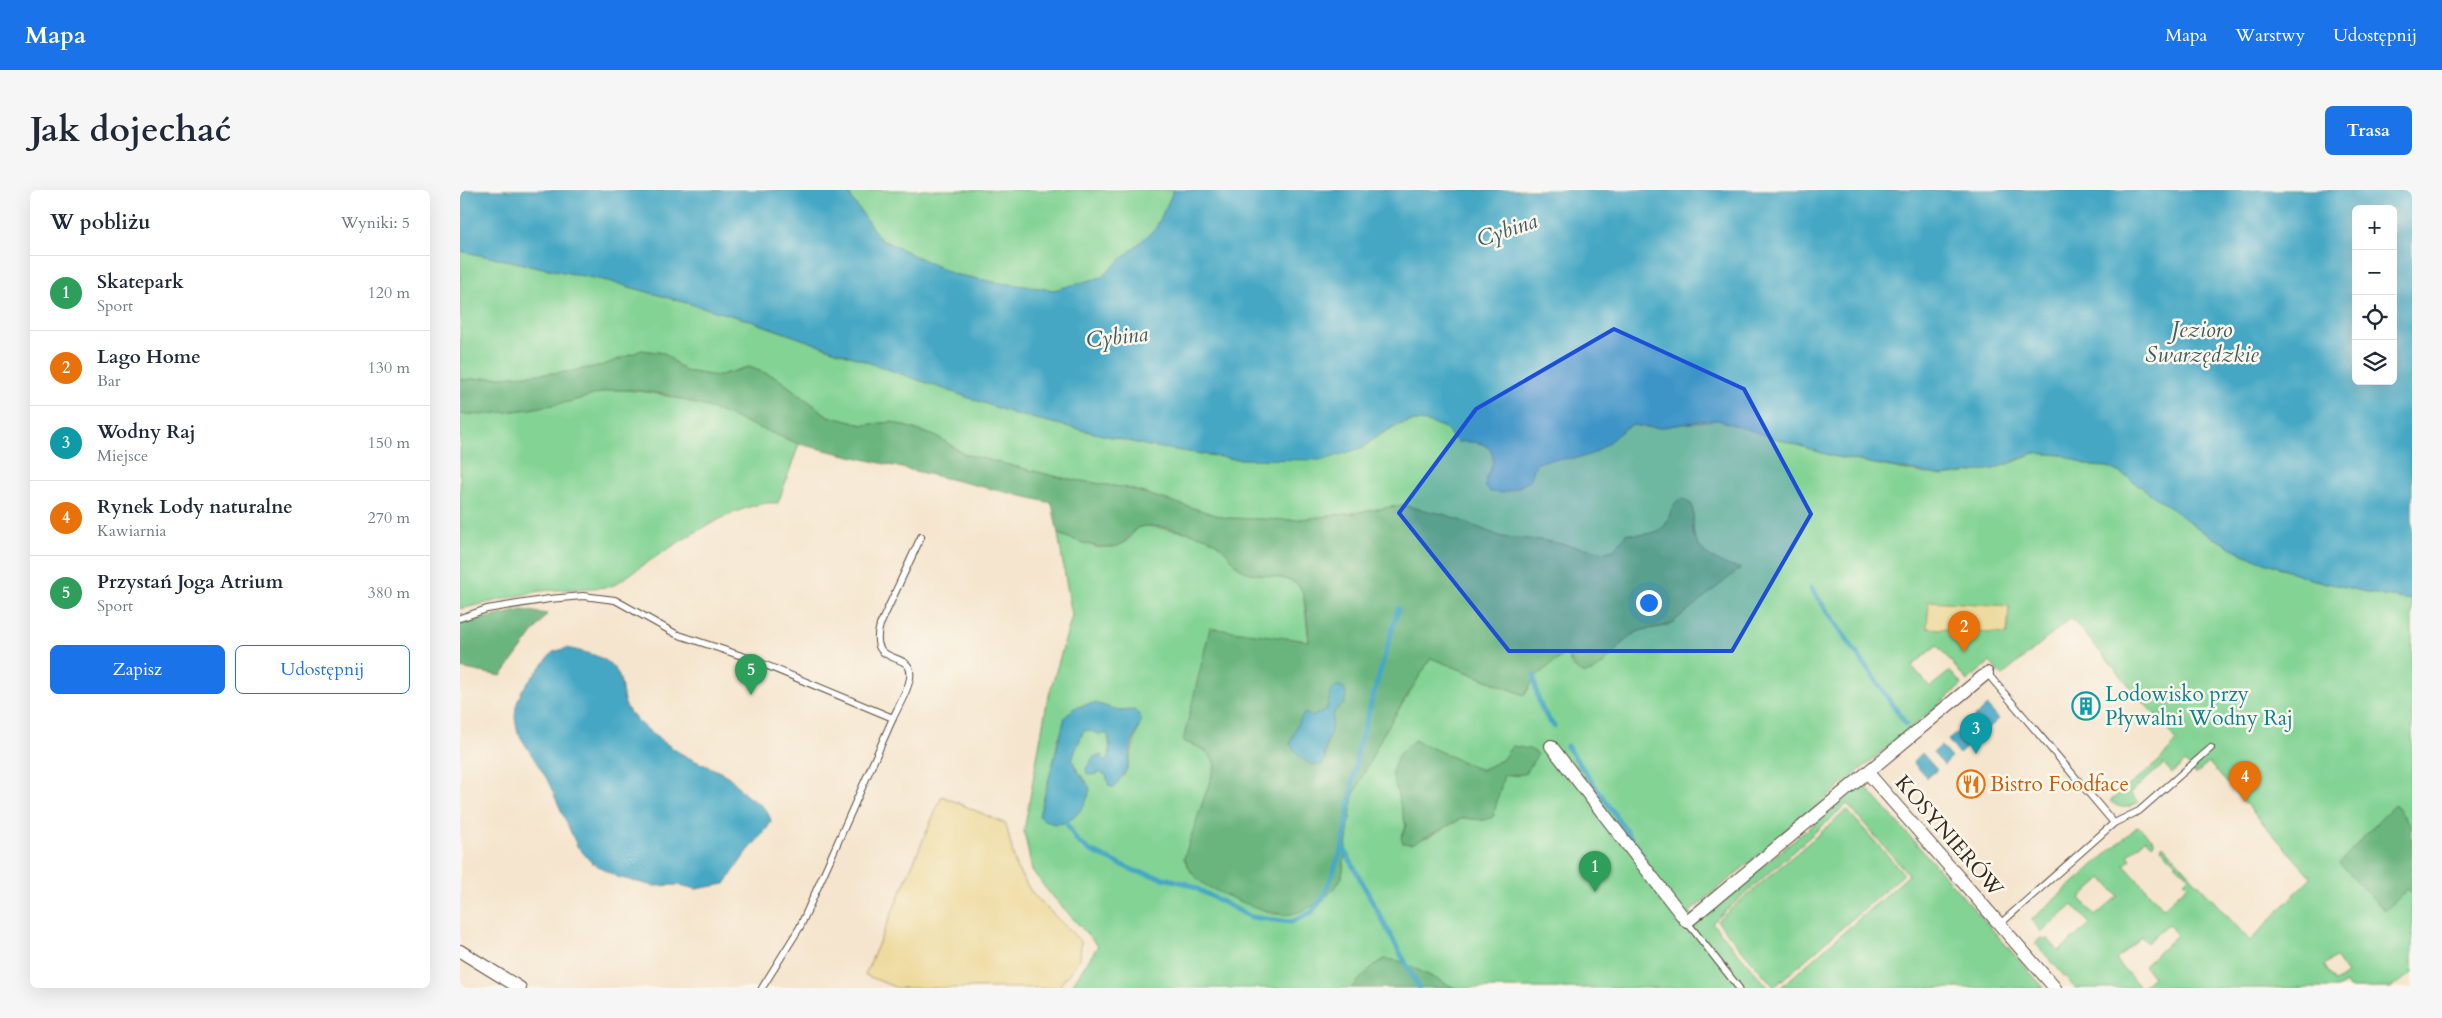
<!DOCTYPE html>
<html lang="pl">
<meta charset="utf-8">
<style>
body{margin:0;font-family:Cardo,serif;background:#f6f6f7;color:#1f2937}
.controls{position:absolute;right:15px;top:15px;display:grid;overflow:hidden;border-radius:8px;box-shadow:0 5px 20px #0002}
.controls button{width:45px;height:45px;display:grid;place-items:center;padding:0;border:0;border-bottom:1px solid #e0e1e3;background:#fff;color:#1f2937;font:25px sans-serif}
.you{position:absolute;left:1188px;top:412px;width:18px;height:18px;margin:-12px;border:4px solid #fff;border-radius:50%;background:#1a73e8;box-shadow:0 0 0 8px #1a73e833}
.badge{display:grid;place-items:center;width:32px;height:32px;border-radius:50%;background:#1a73e8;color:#fff;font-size:16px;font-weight:700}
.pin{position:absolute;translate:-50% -41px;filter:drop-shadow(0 1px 2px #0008)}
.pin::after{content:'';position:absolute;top:26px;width:18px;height:15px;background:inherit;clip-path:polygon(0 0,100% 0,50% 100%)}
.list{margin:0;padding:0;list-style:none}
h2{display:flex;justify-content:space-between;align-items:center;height:65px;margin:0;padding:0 20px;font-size:21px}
h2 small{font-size:16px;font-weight:400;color:#747a83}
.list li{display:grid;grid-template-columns:32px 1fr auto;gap:15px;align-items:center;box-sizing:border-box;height:75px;padding:0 20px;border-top:1px solid #e0e1e3}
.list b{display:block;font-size:19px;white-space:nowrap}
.list p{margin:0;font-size:16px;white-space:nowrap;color:#747a83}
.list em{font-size:16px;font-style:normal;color:#747a83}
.actions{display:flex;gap:10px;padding:15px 20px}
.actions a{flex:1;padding:11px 0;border:1px solid #1a73e8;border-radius:8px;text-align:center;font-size:18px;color:#1a73e8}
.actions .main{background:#1a73e8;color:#fff}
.icon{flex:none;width:28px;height:28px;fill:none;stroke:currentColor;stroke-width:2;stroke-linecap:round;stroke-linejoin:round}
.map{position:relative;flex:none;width:1952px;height:798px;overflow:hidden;border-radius:8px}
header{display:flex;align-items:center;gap:30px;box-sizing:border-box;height:70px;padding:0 25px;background:#1a73e8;color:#fff}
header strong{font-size:24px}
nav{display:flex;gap:28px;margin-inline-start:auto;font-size:18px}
.intro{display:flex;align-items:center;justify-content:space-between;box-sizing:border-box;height:120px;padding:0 30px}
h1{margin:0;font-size:35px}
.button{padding:12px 22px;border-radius:8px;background:#1a73e8;color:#fff;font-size:18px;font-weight:700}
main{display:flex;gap:30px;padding:0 30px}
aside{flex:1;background:#fff;border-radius:8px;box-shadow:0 5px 20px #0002}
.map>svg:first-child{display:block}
</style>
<header>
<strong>Mapa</strong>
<nav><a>Mapa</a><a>Warstwy</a><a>Udostępnij</a></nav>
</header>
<div class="intro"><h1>Jak dojechać</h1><a class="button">Trasa</a></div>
<main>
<aside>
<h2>W pobliżu<small>Wyniki: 5</small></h2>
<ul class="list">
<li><span class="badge" style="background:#2e9e5b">1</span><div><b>Skatepark</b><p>Sport</p></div><em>120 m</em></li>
<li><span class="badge" style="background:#e8710a">2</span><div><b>Lago Home</b><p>Bar</p></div><em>130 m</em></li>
<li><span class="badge" style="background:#0f9aa8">3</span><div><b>Wodny Raj</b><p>Miejsce</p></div><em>150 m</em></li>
<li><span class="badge" style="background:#e8710a">4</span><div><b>Rynek Lody naturalne</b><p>Kawiarnia</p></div><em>270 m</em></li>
<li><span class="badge" style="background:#2e9e5b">5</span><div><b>Przystań Joga Atrium</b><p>Sport</p></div><em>380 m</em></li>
</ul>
<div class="actions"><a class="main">Zapisz</a><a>Udostępnij</a></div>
</aside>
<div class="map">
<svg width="1952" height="798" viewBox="0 0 1952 798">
<rect width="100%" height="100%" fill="#fbf7ec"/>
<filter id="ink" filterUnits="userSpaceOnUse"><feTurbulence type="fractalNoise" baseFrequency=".02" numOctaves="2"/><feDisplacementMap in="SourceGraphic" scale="10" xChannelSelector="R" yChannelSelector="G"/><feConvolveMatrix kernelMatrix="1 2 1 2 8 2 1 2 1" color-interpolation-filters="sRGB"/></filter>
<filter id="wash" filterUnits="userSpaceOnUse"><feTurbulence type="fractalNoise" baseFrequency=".0096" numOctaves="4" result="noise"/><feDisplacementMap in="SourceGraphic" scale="20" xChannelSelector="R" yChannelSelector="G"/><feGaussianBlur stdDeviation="1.12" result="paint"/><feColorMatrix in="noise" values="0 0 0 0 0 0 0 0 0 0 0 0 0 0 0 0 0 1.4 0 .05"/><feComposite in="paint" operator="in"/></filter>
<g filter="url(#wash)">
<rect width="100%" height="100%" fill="#f5e5ce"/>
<!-- green -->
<g fill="#83d394" stroke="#5f7e59" fill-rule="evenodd">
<polygon points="391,0 714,0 696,38 642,87 595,100 534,92 493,84 420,49 390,6"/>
<path d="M0,61L148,91L288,130L555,224L689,256L904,257C924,241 958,218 984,238C989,242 992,248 998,252C1028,249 1042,261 1025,290L1052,301L1070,291L1076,274C1092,266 1109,271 1126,266C1145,260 1154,244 1171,235L1191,238L1258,230L1372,266L1466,284L1550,274L1574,263L1602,265L1626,274L1648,277L1660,283L1677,292L1742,341L1783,364L1854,390L1924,406L1952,410V638L1935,614L1948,699L1952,704V783L1931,798H1889L1886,793L1877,798H1615L1575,753L1582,747L1585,750L1587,748L1599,761L1630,734L1613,715L1582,742L1571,730L1678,636L1695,652L1692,655L1686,649L1668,665L1671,669L1664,675L1703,718L1728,695L1724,691L1728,687L1700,657L1703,655L1790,751L1851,687L1749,573L1736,584L1725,572L1712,583L1704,574L1670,603L1678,612C1667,619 1660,619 1650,611L1698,572L1717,551L1611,428L1542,486L1530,472L1507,491L1477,455L1452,476L1470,497L1490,481L1502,495L1230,722L1237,730L1398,598L1405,596L1584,798H1320L1449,685L1387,614L1252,733L1309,798H995L939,771L914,775L891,798H610L638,756L586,699L572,680L564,641L587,512L612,426L598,344L639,358L667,351L677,338L686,336L732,343L753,350L770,365L776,375L785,381L830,390L838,395L843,402L849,451L723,551C738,557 751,560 755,576L724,668L731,682L745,694L813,724H831L882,687L893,606L922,546L971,468L1064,505L1075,487L1104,464L1108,465L1112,477L1141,476L1171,445L1182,440L1207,436L1279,378C1263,377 1236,362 1234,343C1232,334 1234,325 1232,315L1224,310L1215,314C1210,320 1210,326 1207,332C1201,344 1179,347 1167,343L1154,360L1146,362L1080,350L1042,347L986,325L942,315L895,323L832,330L766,328L667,298L602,288L504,264L478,247L432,232L403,235L368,226L316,187L289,177L257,186L225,181L204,163L182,160L144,175L107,182L0,190ZM1469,411L1549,416L1547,443L1467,438ZM634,513L661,521L669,519L681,530C675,549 671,568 664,586L649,592L646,585L640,582L634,585L626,579L629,575L642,569L647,571L650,563L648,544L627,540L623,542L612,569L617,580L627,592L606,632L596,634L580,621L594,574L598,548L622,515ZM954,550L1021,580L1042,570L1052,557L1067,559L1058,586L1047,584L1042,587L1033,627L1024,630L1003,628L968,647L941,648L946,636L932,582ZM1642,688L1658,706L1635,726L1620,708ZM1708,734L1717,745L1684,776L1693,787L1681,798L1656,770L1681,747L1687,753ZM1875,767L1887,784L1875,792L1864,775Z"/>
<path d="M151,200C218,199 278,229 339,254L318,313C277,308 191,370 156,394L148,397L80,401L0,419V224C51,225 102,214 151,200Z"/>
<polygon points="1387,620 1444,684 1314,797 1257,731"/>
</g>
<!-- forest -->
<g fill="#6ab57e" stroke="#52704e" fill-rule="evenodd">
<path d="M182,160L204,163L225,181L257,186L289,177L316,187L368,226L403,235L432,232L478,247L504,264L602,288L667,298L766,328L832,330L895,323L942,315L986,325L1042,347L1080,350L1145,362L1154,360L1167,343C1178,346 1198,345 1205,335C1212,326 1213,297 1232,315C1235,325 1231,336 1234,346C1239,364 1264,377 1281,378L1212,433C1199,440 1184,436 1172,445C1153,457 1126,511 1108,465H1103L1075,487L1065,505L971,468L922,546L893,606L882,687C872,705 852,720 831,724C814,728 761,704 745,695C735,688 729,679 724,668L755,576C751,560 738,557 723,551L750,438L849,451C848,439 846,404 839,396C832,389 819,388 810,386C802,385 791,384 784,381C771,373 766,357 751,350C738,344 687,330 676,339C668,345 666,356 653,357C634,359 616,350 598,344L592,313L339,254L250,218L203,204L176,200H151L109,212L70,219L21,225L0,224V190L107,182L144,175ZM872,500L876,518C870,528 865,557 865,569L844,524L853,526L866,521Z"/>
<polygon points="62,420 87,424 41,486 0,478 0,434"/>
<polygon points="954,550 1021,580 1042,570 1052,556 1070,559 1078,564 1065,584 1044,585 1033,627 1024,630 1003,628 952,654 943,653 941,648 946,636 932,582 939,564"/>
<polygon points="1935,614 1952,638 1952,704 1948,699 1925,721 1879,673"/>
<polygon points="925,769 939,771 995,798 891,798 914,775"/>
</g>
<!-- sand -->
<g fill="#eeda9e" stroke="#94825e">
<polygon points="1469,411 1549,416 1547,444 1467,438"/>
<polygon points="482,606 546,634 556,677 572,703 621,752 620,768 598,798 437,798 405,785"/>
</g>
<!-- water -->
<g fill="#44a7c4" stroke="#406871" fill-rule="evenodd">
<path d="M0,0H391L390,6L420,49L493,84L534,92L594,100L642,87L696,38L714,0H1952V410L1924,406L1854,390L1783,364L1742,341L1666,286L1648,277L1631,276L1602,265L1574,263L1534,279L1483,286L1372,266L1258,230H1245L1199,238L1171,235C1154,244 1146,260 1126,266C1109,271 1091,266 1076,274L1070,291L1044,303L1030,302L1025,296C1025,287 1031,281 1033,273C1037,252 1012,251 998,252L983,237L967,232L953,231L935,236L919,245L904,257L864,270L774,269L689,256L555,224L288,130L148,91L0,61ZM1896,19H1933V191H1896Z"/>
<path d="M107,458C127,463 153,466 160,489C163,499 162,509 167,518C173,529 196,547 207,554C224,568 245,574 264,584C274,589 278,598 286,605C298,615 306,614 311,631L308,637L284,666L265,694L236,699L220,695L194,696L157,687L131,672L117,656L87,589L58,543L55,528L56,516L62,500L93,462Z"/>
<path d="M876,496L883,497L886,503L884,514C871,521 873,527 871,540C870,547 865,553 865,560C864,566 866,569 862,575C846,577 839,566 830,554L836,537L844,523L853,526L866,521L872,500Z"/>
<path d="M634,513L661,521L675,520L680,525L681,530L672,555L667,579L654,598L649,596L646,585L640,582L632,585L627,583L626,579L633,567L642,565L644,570H649L650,553L648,544H639L627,540L623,542L612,569L617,580L630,598C627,622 601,647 579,626L605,527L614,518Z"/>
<polygon points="1527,516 1539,529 1499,564 1488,550"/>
<polygon points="1481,556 1491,568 1484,575 1473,563"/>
<polygon points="1462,563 1477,580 1467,588 1453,572"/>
</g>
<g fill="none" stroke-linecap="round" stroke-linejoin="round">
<!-- stream -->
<g stroke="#44a7c4" stroke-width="5">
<polyline points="1351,398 1446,534"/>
<polyline points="938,419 898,559 883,657 959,798"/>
<path d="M1074,485C1076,505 1080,521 1094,536"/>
<polyline points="1107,556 1182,664"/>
<polyline points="606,632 617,651 629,660 675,681 728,694 791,727 831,732 851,723 863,708 883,657"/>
</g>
</g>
</g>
<g filter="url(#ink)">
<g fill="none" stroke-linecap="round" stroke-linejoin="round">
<!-- service casing -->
<g stroke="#574638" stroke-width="8">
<g id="service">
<path d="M0,428L27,419L89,409L123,406L155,410L216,444L291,469L433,528C439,515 448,501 450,488C455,458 407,480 420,435L461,347"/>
<polyline points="1527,483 1654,633"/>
<polyline points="1227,732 1279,798"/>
<polyline points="1540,734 1654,633 1679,621 1751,558"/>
<polyline points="302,798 340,737 433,528"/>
</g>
</g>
<!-- minor casing -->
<g stroke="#574638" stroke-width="14">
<g id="minor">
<polyline points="1091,556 1227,732 1527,483"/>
<polyline points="1408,583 1595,798"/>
<polyline points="0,761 60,798"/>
</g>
</g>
<!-- service -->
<use href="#service" stroke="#fff" stroke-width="6"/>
<!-- minor -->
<use href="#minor" stroke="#fff" stroke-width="12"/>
</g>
</g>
<!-- marked area -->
<path fill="#1d4ed8" fill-opacity="0.2" stroke="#1d4ed8" stroke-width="4" stroke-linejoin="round" d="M1154,139L1284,199L1351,324L1272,461H1049L939,323L1016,219Z"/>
<!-- icons -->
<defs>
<g id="building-ring" transform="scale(1.4375)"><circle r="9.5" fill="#fbf7ec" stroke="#0f9aa8" stroke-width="1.5"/><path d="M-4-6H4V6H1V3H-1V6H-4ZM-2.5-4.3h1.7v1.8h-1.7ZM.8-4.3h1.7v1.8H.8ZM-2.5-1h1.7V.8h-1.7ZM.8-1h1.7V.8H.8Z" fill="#0f9aa8"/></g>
<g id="restaurant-ring" transform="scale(1.4375)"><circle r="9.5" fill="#fbf7ec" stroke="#e8710a" stroke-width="1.5"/><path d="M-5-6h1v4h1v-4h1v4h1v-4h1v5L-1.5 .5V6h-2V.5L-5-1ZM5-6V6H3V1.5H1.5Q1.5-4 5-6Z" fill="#e8710a"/></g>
</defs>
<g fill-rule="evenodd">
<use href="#building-ring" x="1626" y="516"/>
<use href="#restaurant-ring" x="1511" y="594"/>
</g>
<g text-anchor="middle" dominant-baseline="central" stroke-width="5" stroke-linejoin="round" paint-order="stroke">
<!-- culture labels -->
<g font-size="21" fill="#0d838f" stroke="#fbf7ec" text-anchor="start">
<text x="1645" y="504">Lodowisko przy<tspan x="1645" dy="24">Pływalni Wodny Raj</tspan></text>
</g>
<!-- food labels -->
<g font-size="21" fill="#c56008" stroke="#fbf7ec" text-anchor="start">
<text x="1530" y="594">Bistro Foodface</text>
</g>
<!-- street labels -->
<g font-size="21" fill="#3b2a1e" stroke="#fbf7ec">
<text transform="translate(1489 646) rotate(49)">KOSYNIERÓW</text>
</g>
<!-- water labels -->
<g font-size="22" font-style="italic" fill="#3f5c60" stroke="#fbf7ec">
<text transform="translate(1047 40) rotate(-19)">Cybina</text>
<text x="1742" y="140">Jezioro<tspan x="1742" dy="25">Swarzędzkie</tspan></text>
<text transform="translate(657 147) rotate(-6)">Cybina</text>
</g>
</g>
</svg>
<div class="controls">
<button>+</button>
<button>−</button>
<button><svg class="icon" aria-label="locate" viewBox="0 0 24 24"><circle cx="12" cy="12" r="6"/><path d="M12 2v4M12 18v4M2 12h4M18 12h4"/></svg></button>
<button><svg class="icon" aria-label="layers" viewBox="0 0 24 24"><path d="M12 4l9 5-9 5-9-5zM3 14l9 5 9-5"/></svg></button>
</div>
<div class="you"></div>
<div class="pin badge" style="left:1135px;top:702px;background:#2e9e5b">1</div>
<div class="pin badge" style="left:1504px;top:462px;background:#e8710a">2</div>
<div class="pin badge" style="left:1516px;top:564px;background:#0f9aa8">3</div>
<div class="pin badge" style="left:1785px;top:612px;background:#e8710a">4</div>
<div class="pin badge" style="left:291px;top:505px;background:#2e9e5b">5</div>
</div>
</main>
